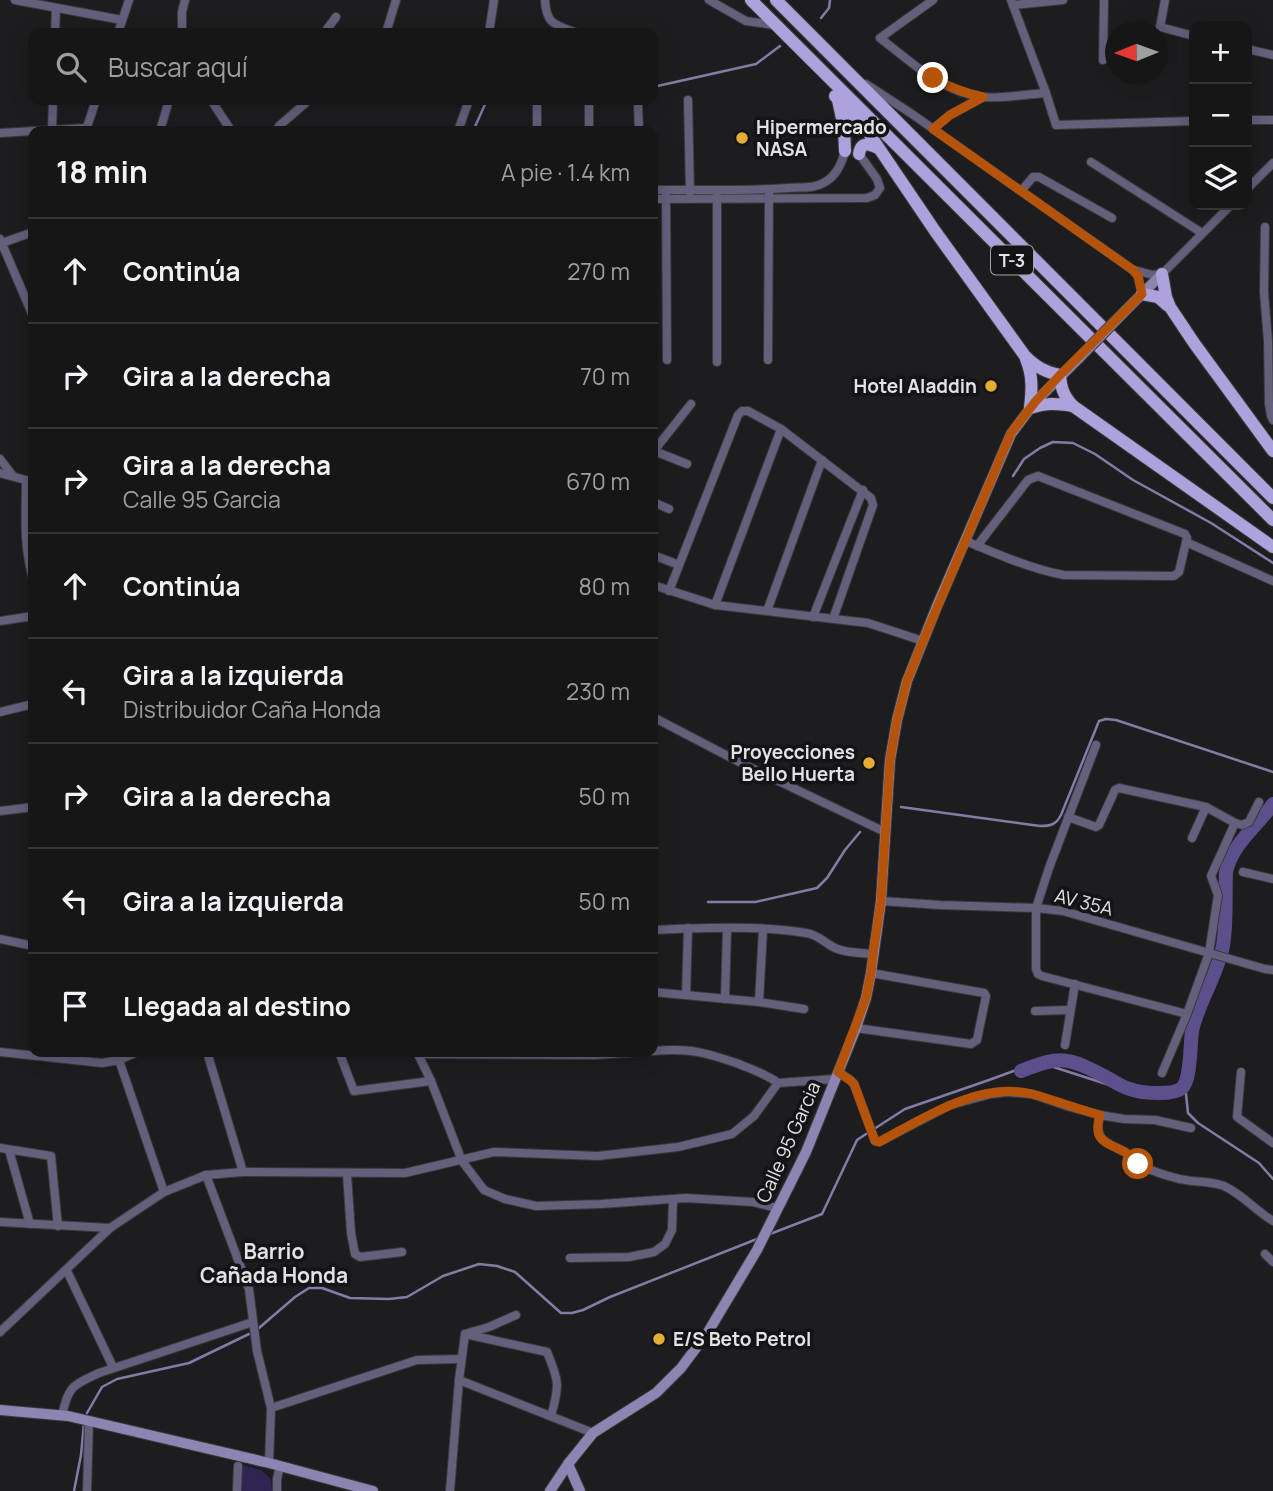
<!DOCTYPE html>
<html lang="es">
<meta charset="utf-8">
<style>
body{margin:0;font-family:Manrope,sans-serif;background:#232324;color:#f1f3f6}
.controls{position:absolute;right:21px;top:21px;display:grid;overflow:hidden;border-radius:14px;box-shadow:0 4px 18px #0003}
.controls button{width:63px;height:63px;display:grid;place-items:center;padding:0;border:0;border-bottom:2px solid #353536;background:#161617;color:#f1f3f6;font:35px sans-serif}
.compass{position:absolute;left:1105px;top:21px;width:63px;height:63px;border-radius:50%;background:#161617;box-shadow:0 4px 18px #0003;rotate:269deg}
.stop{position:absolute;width:21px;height:21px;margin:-16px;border:5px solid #b45309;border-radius:50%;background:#fff}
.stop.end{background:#b45309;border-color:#fff;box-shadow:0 2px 7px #0008}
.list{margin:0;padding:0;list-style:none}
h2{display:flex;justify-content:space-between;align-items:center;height:91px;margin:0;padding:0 28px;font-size:30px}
h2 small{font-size:23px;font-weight:400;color:#9e9fa1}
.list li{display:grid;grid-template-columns:46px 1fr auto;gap:21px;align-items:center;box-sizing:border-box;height:105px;padding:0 28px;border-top:2px solid #353536}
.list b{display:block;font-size:26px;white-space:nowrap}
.list p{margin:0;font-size:23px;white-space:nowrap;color:#9e9fa1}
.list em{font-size:23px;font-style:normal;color:#9e9fa1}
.icon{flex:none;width:38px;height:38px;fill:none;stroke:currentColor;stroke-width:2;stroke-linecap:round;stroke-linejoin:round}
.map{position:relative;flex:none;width:1273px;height:1491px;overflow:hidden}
.search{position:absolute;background:#161617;box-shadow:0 4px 18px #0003;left:28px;top:28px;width:630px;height:77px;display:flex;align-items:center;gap:18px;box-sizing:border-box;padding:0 24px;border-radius:14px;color:#9e9fa1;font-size:26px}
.panel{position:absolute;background:#161617;box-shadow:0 4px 18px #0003;left:28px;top:126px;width:630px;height:931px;border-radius:14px}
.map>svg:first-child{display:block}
</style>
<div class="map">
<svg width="1273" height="1491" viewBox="0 0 1273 1491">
<rect width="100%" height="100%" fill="#1d1d1f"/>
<!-- green -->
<polygon fill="#302453" points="241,1465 261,1470 271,1479 272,1491 240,1491"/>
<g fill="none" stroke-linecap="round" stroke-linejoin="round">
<!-- stream -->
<g stroke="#857ba7" stroke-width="2.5">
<polyline points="821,18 829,8 830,0"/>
<polyline points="653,87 756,64 780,46"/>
<polyline points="473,131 487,100"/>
<polyline points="1013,476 1024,459 1040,448 1053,442 1073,443 1095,454 1133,480 1211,523 1273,563"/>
<path d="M901,807L1040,826C1050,826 1056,825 1061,815L1099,721L1106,719L1116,720L1273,772"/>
<polyline points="1273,810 1268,817 1246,834 1234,847 1229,867 1226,946 1197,1015 1190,1041 1191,1068 1185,1085 1188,1113 1198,1123 1259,1163 1273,1179"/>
<polyline points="708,902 755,902 817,888 827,878 845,850 860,832"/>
<polyline points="874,1129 905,1109 989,1080 1038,1062 1131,1092 1158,1096 1176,1091 1185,1085"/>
<polyline points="770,1234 822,1214 857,1140 866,1134"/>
<polyline points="259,1328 295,1297 309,1288 322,1288 350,1298 389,1299 407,1297 443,1276 479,1264 497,1266 515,1272 561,1313 572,1313 583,1310 610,1297 757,1239"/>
<polyline points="87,1413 102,1387 117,1379 189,1363 249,1334"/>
<polyline points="74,1491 81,1455 84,1423"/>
</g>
<!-- river -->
<path stroke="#5d4f8c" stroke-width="14" d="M1021,1071C1061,1055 1068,1057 1106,1077C1113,1081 1122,1087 1130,1089C1140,1093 1173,1096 1182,1088C1191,1080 1190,1045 1192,1031C1198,1002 1217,976 1223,946C1227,922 1225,896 1226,872C1232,844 1257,826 1273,804"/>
<!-- street casing -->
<g stroke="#39393b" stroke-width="10">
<g id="street">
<polyline points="15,0 122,20"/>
<path d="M545,0C546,25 556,25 577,33"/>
<polyline points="709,0 746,21 774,25"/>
<path d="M933,0L880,38C910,61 942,92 982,97C1000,99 1027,94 1046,93"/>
<polyline points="1011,0 1046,93 1056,125 1194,121"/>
<polyline points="1165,0 1160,27 1194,36"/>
<polyline points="1013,5 1063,0"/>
<polyline points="55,33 56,9"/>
<polyline points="118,33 129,0"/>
<polyline points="182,33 182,12 185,0"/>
<polyline points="324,33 336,17"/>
<polyline points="386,33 396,0"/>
<polyline points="489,33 494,0"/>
<polyline points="1247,49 1273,55"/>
<polyline points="1103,60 1104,0"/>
<polyline points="866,84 912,114 1133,270 1138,276 1142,294"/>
<polyline points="211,100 230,129"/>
<polyline points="688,100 690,192"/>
<polyline points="589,101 589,131"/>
<polyline points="638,103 639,131"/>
<polyline points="1247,120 1273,120"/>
<polyline points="933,129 950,115 983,97"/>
<polyline points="52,130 53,100"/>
<polyline points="86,130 96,100"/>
<polyline points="160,131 169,100"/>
<polyline points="276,131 279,126 309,100"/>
<polyline points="458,131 469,100"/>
<polyline points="537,131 537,100"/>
<polyline points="0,133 86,128"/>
<polyline points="1091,162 1202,233"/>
<polyline points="1247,189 1273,163"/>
<path d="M653,190C698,190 743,191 788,188C800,187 815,189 825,182C836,176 842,163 845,151"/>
<polyline points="1021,191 1033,177 1039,177 1112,218"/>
<polyline points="666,195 667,360"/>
<polyline points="717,196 717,362"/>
<polyline points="653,199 867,198 875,195 880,188 877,179 859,154"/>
<polyline points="1265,227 1264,292 1268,341 1269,404 1271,416 1273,420"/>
<polyline points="0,239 33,316"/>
<polyline points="2,243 33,232"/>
<polyline points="1134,270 1153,275 1162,274 1231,205"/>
<polyline points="768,360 769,192"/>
<polyline points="654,451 687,464"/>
<polyline points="653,452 691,404"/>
<polyline points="0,459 13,476"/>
<polyline points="0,473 33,482"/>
<path d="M26,480C26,513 23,546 33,578"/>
<polyline points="653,502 669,509"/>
<path d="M966,541C994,553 1034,570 1064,575L1174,576L1179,572L1187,538L1185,534L1038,476L1028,480L977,546"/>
<polyline points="1186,542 1273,581"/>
<polyline points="653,555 679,565"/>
<polyline points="653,585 715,605 868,623 923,641"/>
<polyline points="669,591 738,415 742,411 748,411 781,429 871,498 873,505 833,619"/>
<polyline points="715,605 781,429"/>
<polyline points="767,611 822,460"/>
<polyline points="813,617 863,490"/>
<polyline points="0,621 33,616"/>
<polyline points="0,712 33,704"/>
<polyline points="653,717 743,764 885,832"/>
<polyline points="1096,745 1049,868 1036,908 1036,969 1038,974 1042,976 1187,1014"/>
<polyline points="0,811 33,807"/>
<polyline points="1068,817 1096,827 1099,825 1115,790 1119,788 1206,807 1235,823 1242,825 1249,822 1259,802"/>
<polyline points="1192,838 1206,807"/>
<polyline points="1243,872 1273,879"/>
<polyline points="881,901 940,905 1036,908 1063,911 1265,969 1273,970"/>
<path d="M653,930C700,928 759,925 806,933C817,934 825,943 835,948C846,953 860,953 873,954"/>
<polyline points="0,939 33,946"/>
<polyline points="653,992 759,1002 804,1009"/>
<polyline points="686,995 688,928"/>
<polyline points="725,999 727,929"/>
<polyline points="759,1002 763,929"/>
<polyline points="1035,1011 1070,1010"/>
<polyline points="856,1028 971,1044 977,1040 986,996 984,993 871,973"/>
<polyline points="1065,1045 1075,984"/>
<path d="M653,1051C690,1048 704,1052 739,1064C753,1070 766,1074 778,1083"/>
<polyline points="0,1052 102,1063 119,1060 137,1052"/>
<polyline points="207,1052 243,1172"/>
<polyline points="339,1052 354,1091 431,1081"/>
<polyline points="417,1052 431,1081 462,1161 484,1190 505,1199 536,1206 601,1204 686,1198 753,1202 777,1208"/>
<polyline points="419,1054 595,1055 637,1052"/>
<polyline points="119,1060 164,1192"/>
<polyline points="838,1072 850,1080 854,1084 875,1141 879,1142 950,1105 991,1094 1007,1092 1032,1094 1070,1107 1100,1115 1124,1119 1155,1120 1191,1128"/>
<polyline points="1241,1072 1237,1117 1273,1143"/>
<polyline points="1162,1073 1187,1014 1209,953 1218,895 1211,876 1235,823"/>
<path d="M1100,1115C1093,1138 1104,1142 1123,1151C1129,1154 1133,1161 1139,1165C1147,1169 1156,1172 1165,1175C1174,1178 1183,1180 1192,1181C1203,1182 1213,1182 1224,1186C1242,1194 1256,1211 1273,1221"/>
<polyline points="0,1148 51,1156 58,1226"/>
<polyline points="9,1150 30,1224"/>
<polyline points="347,1174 351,1233 355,1254 360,1257 402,1252"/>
<polyline points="206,1175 249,1289 257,1351 271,1408 269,1463"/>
<polyline points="0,1222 110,1228"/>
<polyline points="1265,1254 1273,1262"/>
<polyline points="570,1258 629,1257 654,1252 665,1244 672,1230 673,1199"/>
<polyline points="67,1271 113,1367"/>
<polyline points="0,1332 110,1228 164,1192 206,1175 243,1172 405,1173 494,1152 598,1156 678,1147 732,1134 754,1116 778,1083 834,1079"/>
<polyline points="468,1333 489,1327 516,1315"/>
<path d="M465,1334L547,1352C559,1381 560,1385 551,1416"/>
<polyline points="459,1380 593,1433"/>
<polyline points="271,1408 417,1360 461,1359"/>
<path d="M62,1416C68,1386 73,1385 99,1373L253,1322"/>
<polyline points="87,1491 89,1421"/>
<polyline points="237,1491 238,1466"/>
<polyline points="277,1491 277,1479 280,1466"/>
<polyline points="450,1491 459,1380 465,1334"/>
</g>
</g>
<!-- secondary casing -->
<g stroke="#39393b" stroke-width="12">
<g id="secondary">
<polyline points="1126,310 1162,274"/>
<polyline points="0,1410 68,1416 269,1463 373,1491"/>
<polyline points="568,1464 580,1491"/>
<polyline points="550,1491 568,1464 593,1433 656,1393 681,1368 708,1332 757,1250 806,1152 856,1028 866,998 871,973 881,901 890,760 897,720 907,681 937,606 1011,434 1035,402 1079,358"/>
</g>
</g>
<!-- primary casing -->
<g stroke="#39393b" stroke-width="14">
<g id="primary">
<polyline points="751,0 1273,520"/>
<polyline points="776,0 1273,498"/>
<path d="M835,96L868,132L935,231L1025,356C1036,367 1045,372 1060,375C1061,389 1064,396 1073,406L1273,547"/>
<polyline points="838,100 844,128 845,151"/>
<path d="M859,154C861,141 869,144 878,148"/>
<polyline points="1162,274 1166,297 1170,307 1194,343 1273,451"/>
<polyline points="1142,294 1158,297 1167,305"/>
<path d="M1026,359C1033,376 1032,390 1030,408C1047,403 1055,403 1073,406"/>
</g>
</g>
<!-- street -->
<use href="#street" stroke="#645f7b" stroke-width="8"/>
<!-- secondary -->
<use href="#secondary" stroke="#8d85b1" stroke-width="10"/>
<!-- primary -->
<use href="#primary" stroke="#ada2dc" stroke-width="12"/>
<!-- secondary-bridge casing -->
<g stroke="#39393b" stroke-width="12" stroke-linecap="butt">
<polyline id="secondary-bridge" points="1079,358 1126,310"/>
</g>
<!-- secondary-bridge -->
<use href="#secondary-bridge" stroke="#8d85b1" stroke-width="10"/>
</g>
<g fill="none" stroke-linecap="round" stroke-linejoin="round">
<!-- route -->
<path stroke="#b45309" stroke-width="9" d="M933,78C949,87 965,93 983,97L950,115L933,129L1133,270L1138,276L1142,294L1060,375L1035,402L1011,433L923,641L907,681L897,720L890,760L881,901L873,954L871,973L866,998L838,1072L850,1080L854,1084L875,1141L879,1142C924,1118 979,1081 1032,1094C1055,1100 1077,1109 1100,1115C1092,1143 1107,1142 1125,1152C1130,1155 1133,1160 1138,1164"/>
</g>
<!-- markers -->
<g fill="#e4ae35" stroke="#141416" stroke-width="2.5">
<circle cx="742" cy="138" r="7"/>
<circle cx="991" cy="386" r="7"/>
<circle cx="869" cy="763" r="7"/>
<circle cx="659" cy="1339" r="7"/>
</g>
<g text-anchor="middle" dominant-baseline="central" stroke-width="7" stroke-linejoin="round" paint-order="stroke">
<!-- shield labels -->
<rect fill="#141416" stroke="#a5a5a7" stroke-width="2" x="991" y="245.5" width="42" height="29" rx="5"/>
<g font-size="18" font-weight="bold" fill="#e3e3e5">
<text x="1012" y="260">T-3</text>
</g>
<!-- poi labels -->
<g font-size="19" font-weight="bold" fill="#e3e3e5" stroke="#141416" text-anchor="start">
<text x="756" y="127">Hipermercado<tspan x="756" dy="22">NASA</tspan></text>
<text x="977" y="386" text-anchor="end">Hotel Aladdin</text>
<text x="855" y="752" text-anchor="end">Proyecciones<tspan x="855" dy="22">Bello Huerta</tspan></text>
<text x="673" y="1339">E/S Beto Petrol</text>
</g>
<!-- street labels -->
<g font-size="19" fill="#e3e3e5" stroke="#141416">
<text transform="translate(1084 902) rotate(14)">AV 35A</text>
<text transform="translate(788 1142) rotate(-66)">Calle 95 Garcia</text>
</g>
<!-- neighbourhood labels -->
<g font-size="21" font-weight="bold" fill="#e3e3e5" stroke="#141416">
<text x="274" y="1251">Barrio<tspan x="274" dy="24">Cañada Honda</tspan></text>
</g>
</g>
</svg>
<div class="controls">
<button>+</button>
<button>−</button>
<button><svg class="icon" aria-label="layers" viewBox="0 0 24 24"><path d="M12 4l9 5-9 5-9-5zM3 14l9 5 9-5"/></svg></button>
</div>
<svg class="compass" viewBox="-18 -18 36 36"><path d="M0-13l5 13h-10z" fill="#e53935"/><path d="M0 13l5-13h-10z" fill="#9e9fa1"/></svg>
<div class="stop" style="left:1138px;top:1164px"></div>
<div class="stop end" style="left:933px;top:78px"></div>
<div class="search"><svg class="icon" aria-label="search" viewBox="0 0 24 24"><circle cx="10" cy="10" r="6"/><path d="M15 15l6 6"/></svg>Buscar aquí</div>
<section class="panel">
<h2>18 min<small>A pie · 1.4 km</small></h2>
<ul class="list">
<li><svg class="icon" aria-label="ahead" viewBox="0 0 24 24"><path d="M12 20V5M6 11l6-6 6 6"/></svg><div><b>Continúa</b></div><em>270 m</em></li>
<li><svg class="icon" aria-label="right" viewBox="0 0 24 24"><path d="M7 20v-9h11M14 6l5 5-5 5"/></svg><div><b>Gira a la derecha</b></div><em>70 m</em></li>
<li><svg class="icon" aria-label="right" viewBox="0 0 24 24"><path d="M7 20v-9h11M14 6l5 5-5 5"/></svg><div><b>Gira a la derecha</b><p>Calle 95 Garcia</p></div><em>670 m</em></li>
<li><svg class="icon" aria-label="ahead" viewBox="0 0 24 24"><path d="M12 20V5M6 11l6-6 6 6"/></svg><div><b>Continúa</b></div><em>80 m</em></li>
<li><svg class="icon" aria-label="left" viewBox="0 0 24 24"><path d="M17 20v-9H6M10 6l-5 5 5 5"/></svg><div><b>Gira a la izquierda</b><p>Distribuidor Caña Honda</p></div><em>230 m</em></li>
<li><svg class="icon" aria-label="right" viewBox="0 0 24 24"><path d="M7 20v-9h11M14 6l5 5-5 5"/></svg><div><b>Gira a la derecha</b></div><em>50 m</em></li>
<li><svg class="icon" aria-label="left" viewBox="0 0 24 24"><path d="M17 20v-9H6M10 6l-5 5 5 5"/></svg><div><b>Gira a la izquierda</b></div><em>50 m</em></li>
<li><svg class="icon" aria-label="arrive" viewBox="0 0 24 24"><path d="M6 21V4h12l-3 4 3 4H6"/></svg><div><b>Llegada al destino</b></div></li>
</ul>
</section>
</div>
